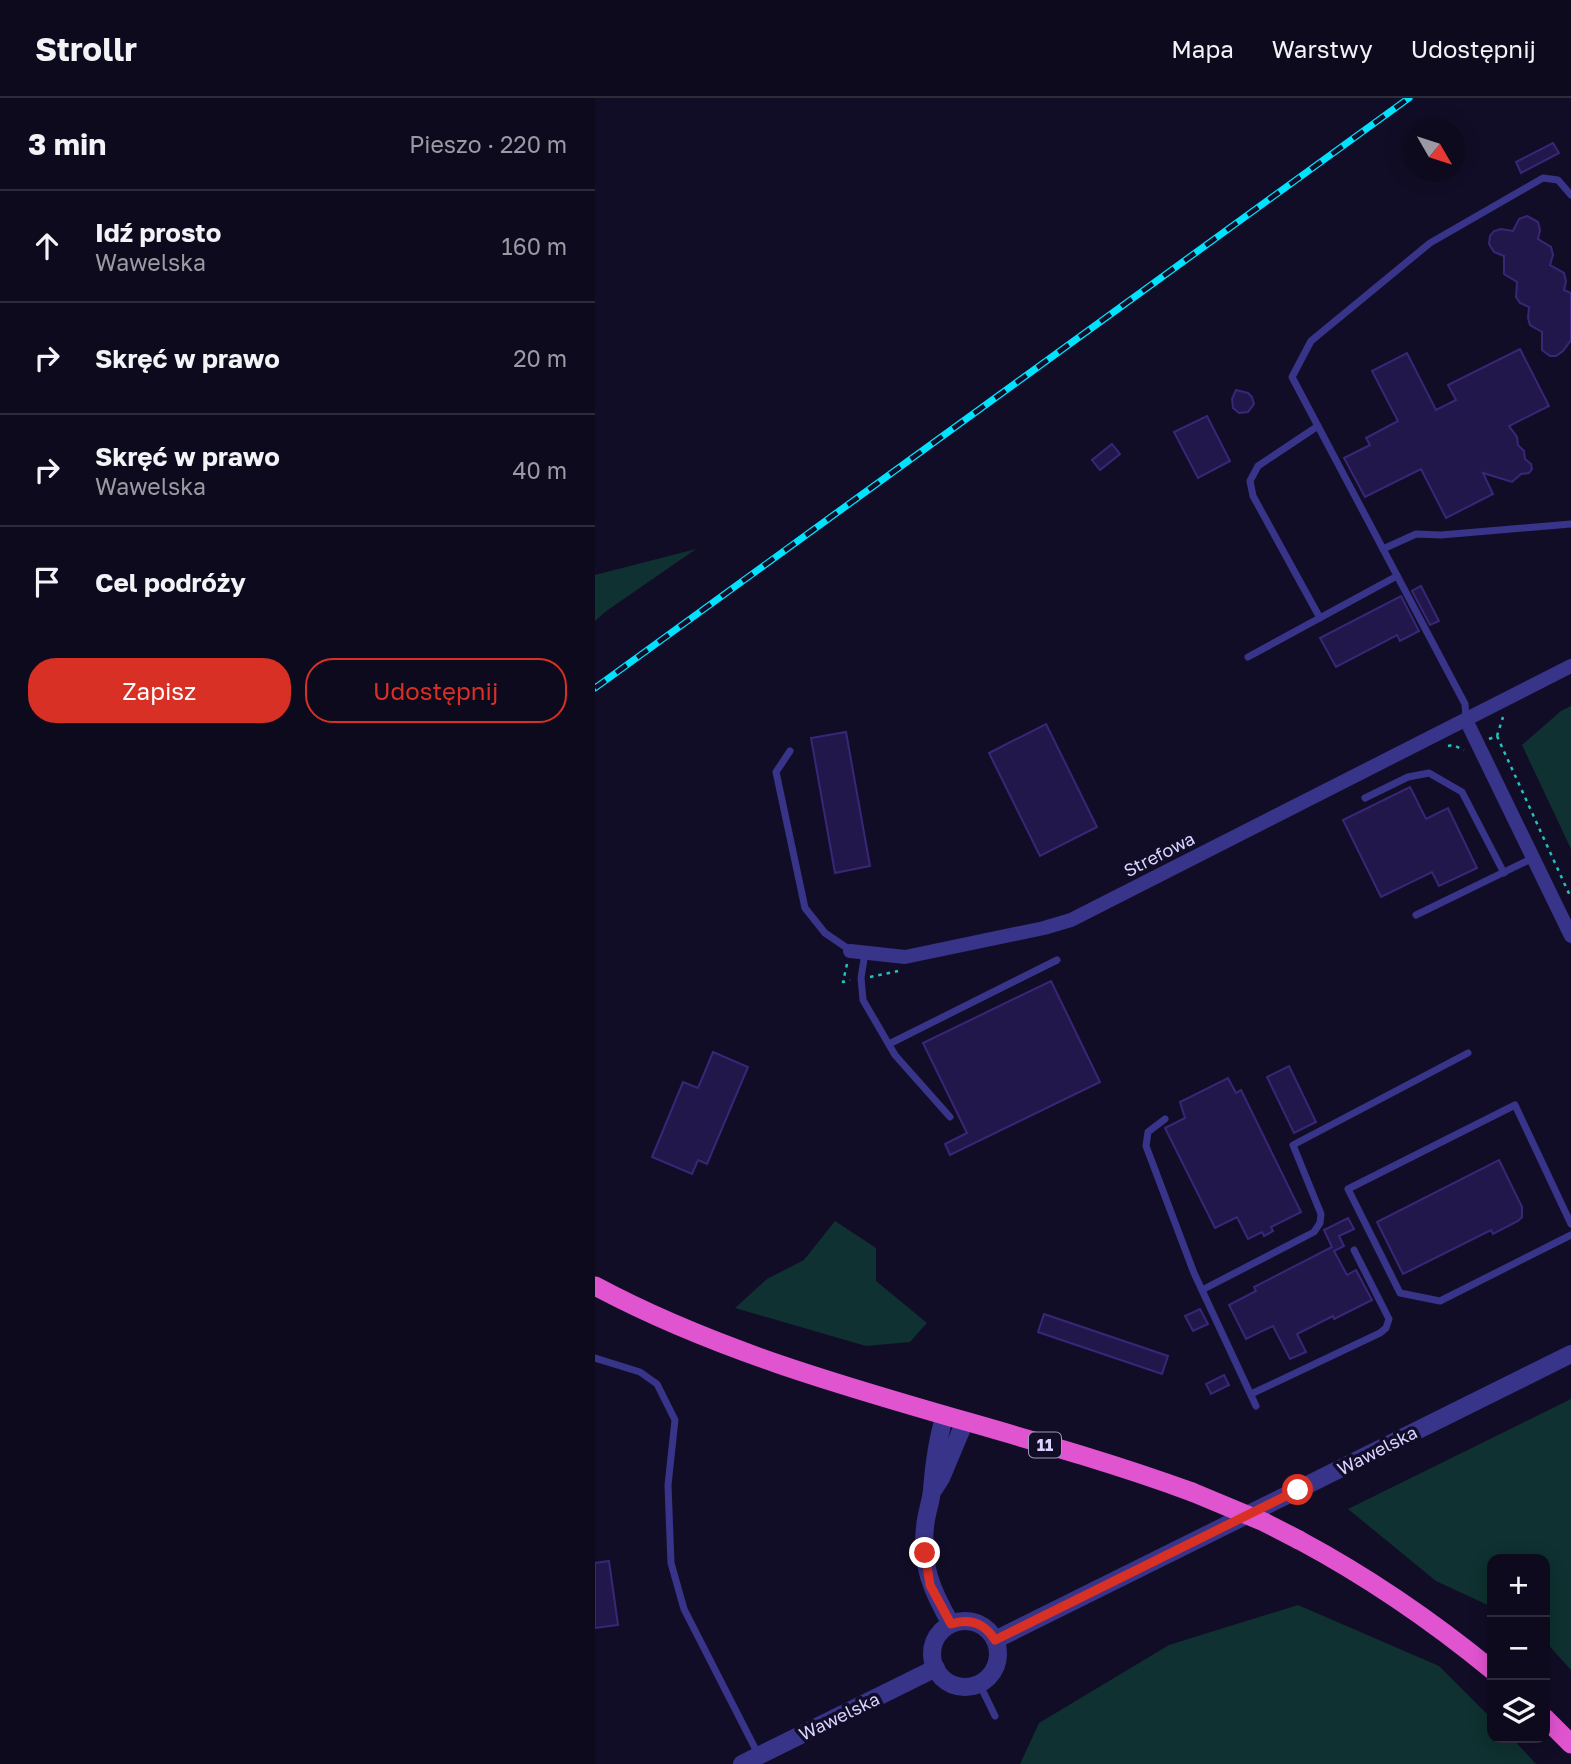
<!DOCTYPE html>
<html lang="pl">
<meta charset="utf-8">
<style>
body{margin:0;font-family:"Golos Text",sans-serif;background:#171326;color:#f1f3f6}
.controls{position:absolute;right:21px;bottom:21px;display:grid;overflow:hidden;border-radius:14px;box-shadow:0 4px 18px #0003}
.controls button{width:63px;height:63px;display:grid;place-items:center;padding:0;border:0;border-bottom:2px solid #2e2b3b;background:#0e0a1d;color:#f1f3f6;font:35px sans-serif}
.compass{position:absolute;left:808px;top:21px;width:63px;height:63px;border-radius:50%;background:#0e0a1d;box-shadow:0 4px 18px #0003;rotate:129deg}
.stop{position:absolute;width:21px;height:21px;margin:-16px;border:5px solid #d93025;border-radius:50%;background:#fff}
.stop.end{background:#d93025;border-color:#fff;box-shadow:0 2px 7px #0008}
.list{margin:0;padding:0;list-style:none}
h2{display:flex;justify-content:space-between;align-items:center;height:91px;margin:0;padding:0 28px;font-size:30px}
h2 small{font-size:23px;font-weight:400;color:#9b9aa4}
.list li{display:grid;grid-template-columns:46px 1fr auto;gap:21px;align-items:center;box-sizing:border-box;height:112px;padding:0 28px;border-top:2px solid #2e2b3b}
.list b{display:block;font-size:26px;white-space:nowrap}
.list p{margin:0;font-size:23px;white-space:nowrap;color:#9b9aa4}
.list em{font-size:23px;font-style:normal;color:#9b9aa4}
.actions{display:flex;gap:14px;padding:21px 28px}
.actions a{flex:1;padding:16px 0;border:2px solid #d93025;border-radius:28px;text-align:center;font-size:24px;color:#d93025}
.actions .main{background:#d93025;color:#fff}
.icon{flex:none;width:38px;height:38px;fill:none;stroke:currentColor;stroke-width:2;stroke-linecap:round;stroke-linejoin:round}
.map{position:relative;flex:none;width:976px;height:1666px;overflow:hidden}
header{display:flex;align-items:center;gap:42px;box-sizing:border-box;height:98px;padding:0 35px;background:#0e0a1d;border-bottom:2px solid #2e2b3b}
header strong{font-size:33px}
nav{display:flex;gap:38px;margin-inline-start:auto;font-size:24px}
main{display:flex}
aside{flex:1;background:#0e0a1d}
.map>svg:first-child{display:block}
</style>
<header>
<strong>Strollr</strong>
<nav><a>Mapa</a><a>Warstwy</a><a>Udostępnij</a></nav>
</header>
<main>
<aside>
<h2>3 min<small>Pieszo · 220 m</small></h2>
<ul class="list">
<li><svg class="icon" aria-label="ahead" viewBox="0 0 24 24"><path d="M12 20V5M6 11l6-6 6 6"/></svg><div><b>Idź prosto</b><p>Wawelska</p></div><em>160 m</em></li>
<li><svg class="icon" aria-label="right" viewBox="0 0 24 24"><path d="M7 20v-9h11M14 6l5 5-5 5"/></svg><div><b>Skręć w prawo</b></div><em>20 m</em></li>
<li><svg class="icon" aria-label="right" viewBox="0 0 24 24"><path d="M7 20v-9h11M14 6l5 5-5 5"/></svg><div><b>Skręć w prawo</b><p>Wawelska</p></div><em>40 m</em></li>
<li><svg class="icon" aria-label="arrive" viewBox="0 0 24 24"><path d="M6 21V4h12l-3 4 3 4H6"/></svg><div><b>Cel podróży</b></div></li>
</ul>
<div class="actions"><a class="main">Zapisz</a><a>Udostępnij</a></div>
</aside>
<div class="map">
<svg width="976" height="1666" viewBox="0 0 976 1666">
<rect width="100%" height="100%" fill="#120d27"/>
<!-- green -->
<g fill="#0f3131">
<polygon points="101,451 10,514 0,523 0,477"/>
<polygon points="976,608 976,751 927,647 966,613"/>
<polygon points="240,1123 281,1150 281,1183 332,1225 315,1244 271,1248 140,1210 172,1181 209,1162"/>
<polygon points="976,1301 976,1572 950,1543 950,1461 897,1461 897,1509 841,1483 753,1411"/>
<polygon points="703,1507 844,1568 897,1621 897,1640 917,1640 941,1666 425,1666 444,1625 574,1547"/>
</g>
<!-- building -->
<g fill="#22174a" stroke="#382778" stroke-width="2">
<polygon points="958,45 964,55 926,75 921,64"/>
<polygon points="932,118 943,124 945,132 943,141 956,149 958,157 955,167 969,175 971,183 969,192 976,195 976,242 968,253 961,258 955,258 947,252 947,234 935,227 933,220 934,209 925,205 921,199 922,184 909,176 909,158 899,154 894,146 895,138 899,133 906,131 918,133 924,121"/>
<polygon points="925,251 954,308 914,328 922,339 923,347 929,353 930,361 936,366 937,371 934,375 926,376 917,384 888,375 898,396 851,420 826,371 770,399 749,360 775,347 771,340 803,323 777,273 812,255 841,312 861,302 853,287"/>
<polygon points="641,292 653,295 657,299 659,306 653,314 644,315 638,310 637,301"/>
<polygon points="612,318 635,363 603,380 579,334"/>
<polygon points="517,346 525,356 505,372 497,362"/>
<polygon points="826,488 844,523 835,527 817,493"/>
<polygon points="806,498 824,533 805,543 802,537 741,569 725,540"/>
<polygon points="451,626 502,729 445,758 394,655"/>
<polygon points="251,634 275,768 240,775 216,640"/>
<polygon points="815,689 831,721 853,710 882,770 844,788 837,774 786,799 748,722"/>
<polygon points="456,883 505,984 355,1057 350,1046 372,1035 328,945"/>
<polygon points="118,954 153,969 112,1066 103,1062 97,1076 57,1059 88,984 103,990"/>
<polygon points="694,968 721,1024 699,1035 672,979"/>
<polygon points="633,980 641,995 646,992 706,1114 676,1129 678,1133 669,1138 667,1134 653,1141 642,1119 620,1130 570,1030 590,1020 585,1004"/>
<polygon points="904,1062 927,1109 927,1119 923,1123 898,1136 896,1132 808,1176 782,1124"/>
<polygon points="753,1120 759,1131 744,1138 749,1148 739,1153 752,1177 761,1172 777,1202 739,1221 738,1218 702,1236 711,1254 695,1261 678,1228 651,1241 634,1207 661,1193 659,1189 737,1149 729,1132"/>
<polygon points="605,1211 613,1226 598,1233 590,1218"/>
<polygon points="449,1216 573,1258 567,1276 443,1234"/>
<polygon points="629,1277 634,1287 616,1296 611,1286"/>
<polygon points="14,1463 23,1527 0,1530 0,1465"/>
</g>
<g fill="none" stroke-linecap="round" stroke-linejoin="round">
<!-- path -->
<g stroke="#24c2ba" stroke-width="2.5" stroke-dasharray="3.5 5" stroke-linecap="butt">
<polyline points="902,638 976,800"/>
<polyline points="894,641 902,638 908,619"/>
<polyline points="853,648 858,647 869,652"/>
<polyline points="252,866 248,884 255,882"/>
<polyline points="275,879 303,873"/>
</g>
<!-- service -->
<g stroke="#38348a" stroke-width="7">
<polyline points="723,328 663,368 655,383 658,398 725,520"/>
<polyline points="788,451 821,436 846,437 976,426"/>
<polyline points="653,559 802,478"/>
<polyline points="871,621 870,606 697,279 716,243 835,145 948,80 963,82 976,97"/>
<polyline points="195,653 181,674 210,810 230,835 255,852"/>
<polyline points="770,700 813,679 834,675 867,694 909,775"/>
<polyline points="821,817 938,760"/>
<polyline points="270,855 266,880 268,902 300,957 355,1019"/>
<polyline points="294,946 462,862"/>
<polyline points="570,1021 553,1034 551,1048 599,1175 661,1308"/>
<polyline points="976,1126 920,1007 753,1091 805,1195 845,1203 976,1137"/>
<polyline points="607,1192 719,1134 725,1125 726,1116 698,1047 873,955"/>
<polyline points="0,1260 45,1274 62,1286 80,1322 73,1387 76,1465 89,1511 164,1658"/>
<polyline points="656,1296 785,1235 791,1230 794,1221 759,1152"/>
<polyline points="384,1585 400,1618"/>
</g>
<!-- minor -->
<g stroke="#38348a" stroke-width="14">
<polyline points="871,622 976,838"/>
<polyline points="255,853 310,859 449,830 476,822 976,568"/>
</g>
<!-- tertiary -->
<g stroke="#38348a" stroke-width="18">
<path d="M350,1317C342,1342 339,1366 337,1392C336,1404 331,1416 330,1429C326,1468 337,1493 356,1526"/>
<polyline points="339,1391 346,1380 370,1323"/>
<circle cx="370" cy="1556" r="33"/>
<polyline points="400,1542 976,1256"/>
<polyline points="147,1666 341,1570"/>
</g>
<!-- trunk -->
<g stroke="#e154d0" stroke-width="19">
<path d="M0,1188C185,1287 401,1322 597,1394"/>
<path d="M704,1442C773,1479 836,1522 897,1572"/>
<polyline points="950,1620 976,1646"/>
</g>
<!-- rail casing -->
<g stroke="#00e2fe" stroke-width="7">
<polyline id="rail" points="0,590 814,0"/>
</g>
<!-- rail -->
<use href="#rail" stroke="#120d27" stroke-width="4.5" stroke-dasharray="13" stroke-linecap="butt"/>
<!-- trunk-bridge -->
<polyline stroke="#e154d0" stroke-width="19" points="597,1394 669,1424 704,1442"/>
</g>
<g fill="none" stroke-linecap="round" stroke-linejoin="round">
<!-- route -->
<path stroke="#d93025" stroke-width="9" d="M330,1455L335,1487L356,1526C375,1520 389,1525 400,1542L703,1392"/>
</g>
<g text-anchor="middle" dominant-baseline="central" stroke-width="7" stroke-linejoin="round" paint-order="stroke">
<!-- shield labels -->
<rect fill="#120d27" stroke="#9d98be" stroke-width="2" x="434" y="1334.5" width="32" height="25" rx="5"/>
<g font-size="16" font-weight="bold" fill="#d8d3ff">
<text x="450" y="1347">11</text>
</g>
<!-- street labels -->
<g font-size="18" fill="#d8d3ff" stroke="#120d27">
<text transform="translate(564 756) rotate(-27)">Strefowa</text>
<text transform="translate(782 1352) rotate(-27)">Wawelska</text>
<text transform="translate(244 1618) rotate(-26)">Wawelska</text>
</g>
</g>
</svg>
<div class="controls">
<button>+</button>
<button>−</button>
<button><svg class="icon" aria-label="layers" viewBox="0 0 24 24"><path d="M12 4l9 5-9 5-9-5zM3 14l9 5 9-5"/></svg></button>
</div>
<svg class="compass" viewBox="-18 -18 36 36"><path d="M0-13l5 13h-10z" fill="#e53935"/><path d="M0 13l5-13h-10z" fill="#9b9aa4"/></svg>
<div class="stop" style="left:703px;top:1392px"></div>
<div class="stop end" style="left:330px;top:1455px"></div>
</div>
</main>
